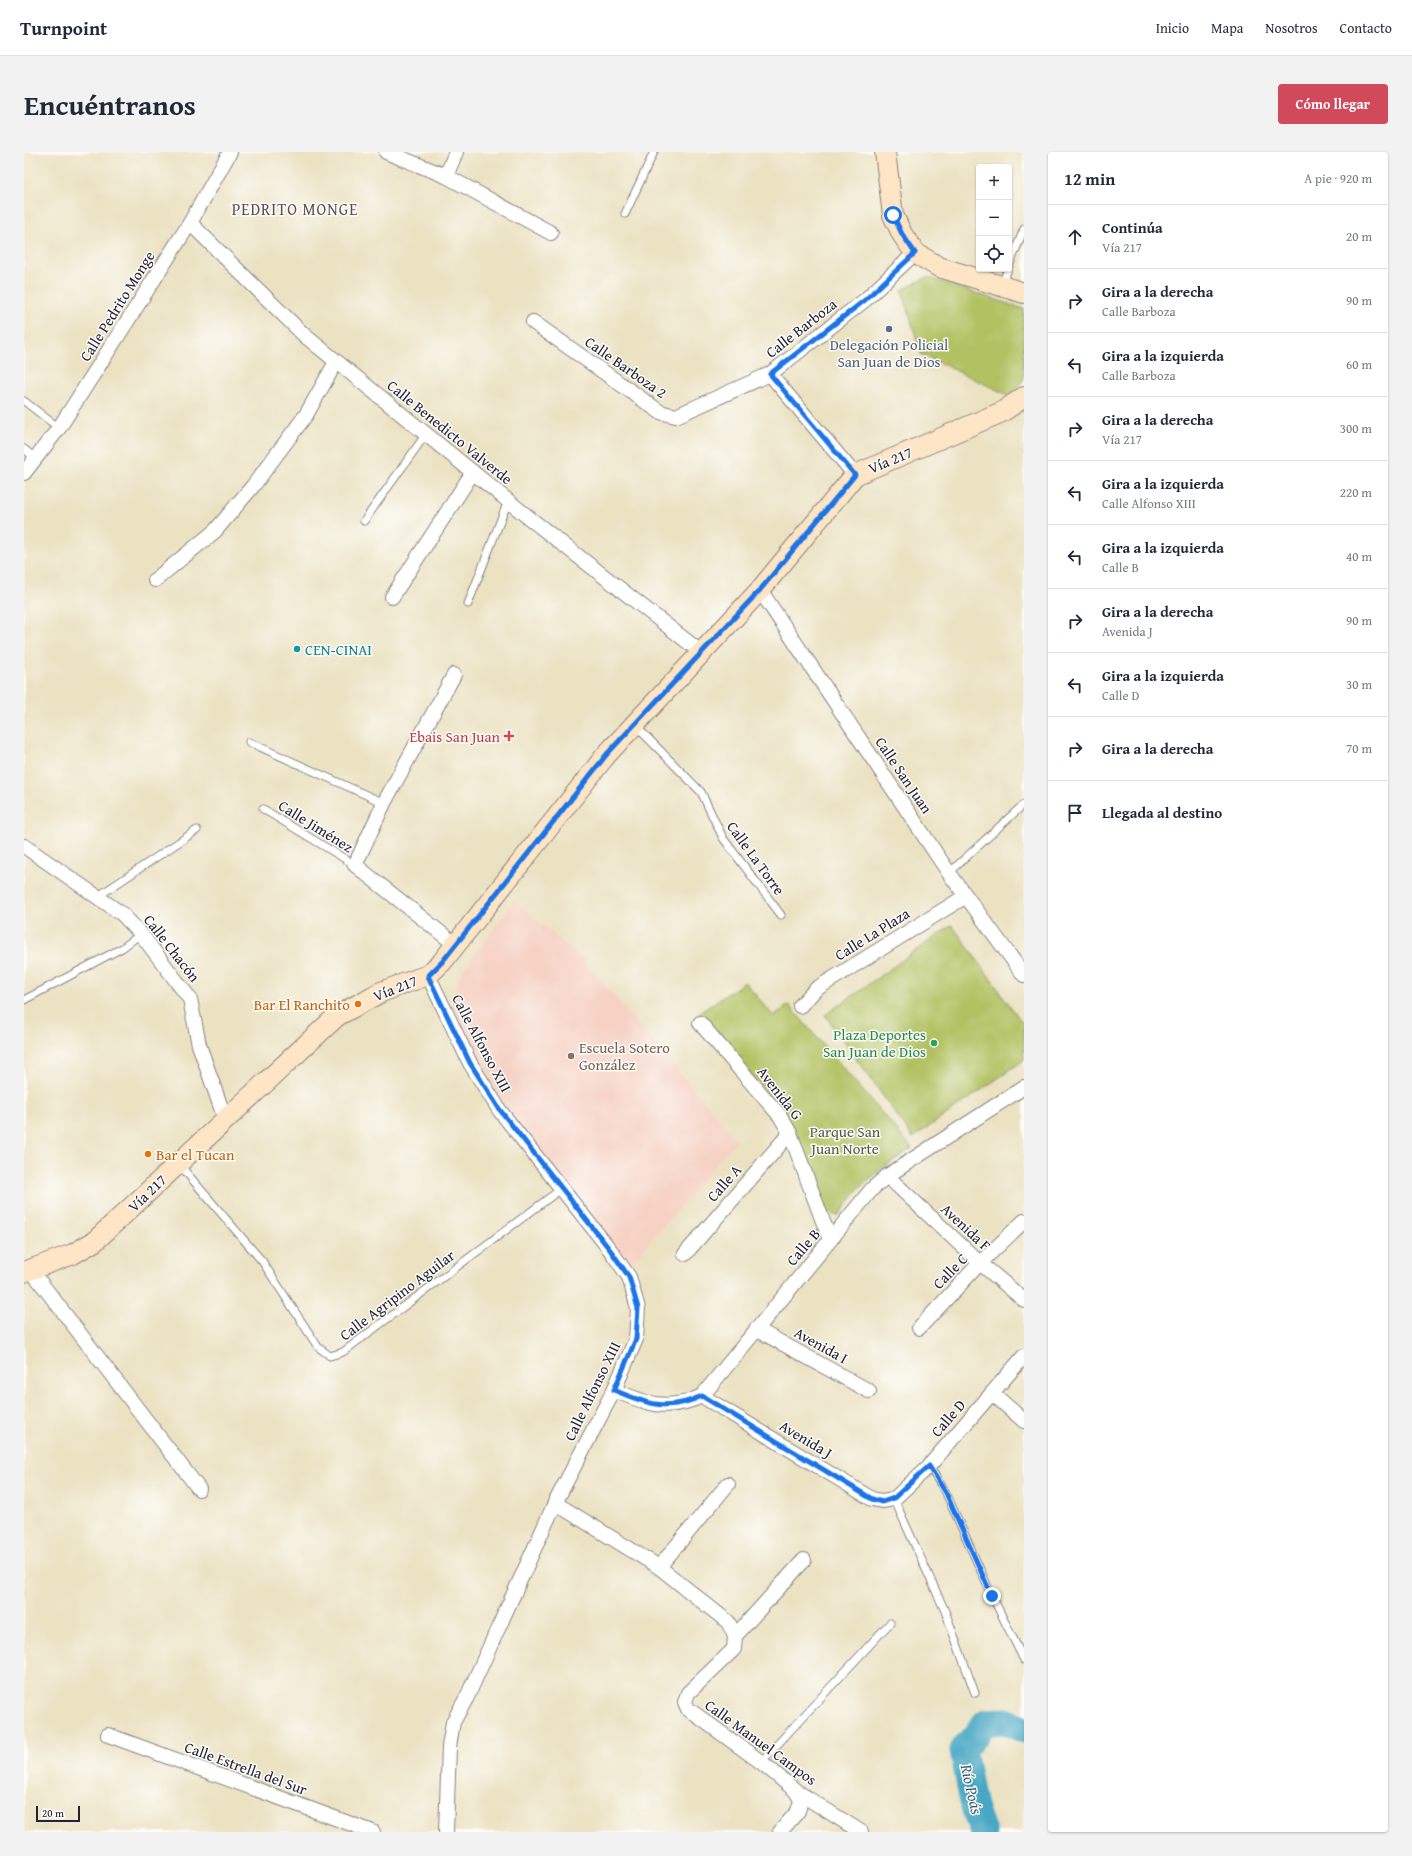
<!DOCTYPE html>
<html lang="es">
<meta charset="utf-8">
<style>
body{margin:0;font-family:"Gentium Book Plus",serif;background:#f2f2f3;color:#1f2937}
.controls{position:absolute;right:12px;top:12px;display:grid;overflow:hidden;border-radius:4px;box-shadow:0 1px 3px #0004}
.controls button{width:36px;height:36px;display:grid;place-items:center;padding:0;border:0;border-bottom:1px solid #e0e1e3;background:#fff;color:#1f2937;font:20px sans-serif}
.scale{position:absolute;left:12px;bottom:10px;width:44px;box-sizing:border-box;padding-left:4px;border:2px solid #22223b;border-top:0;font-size:11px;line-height:14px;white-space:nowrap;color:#22223b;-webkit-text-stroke:3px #fdfcf7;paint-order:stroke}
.stop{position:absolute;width:12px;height:12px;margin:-9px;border:3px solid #1a73e8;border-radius:50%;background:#fff}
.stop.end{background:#1a73e8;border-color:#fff;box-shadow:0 1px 4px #0008}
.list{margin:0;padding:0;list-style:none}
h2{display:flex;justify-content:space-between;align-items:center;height:52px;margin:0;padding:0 16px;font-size:17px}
h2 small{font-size:13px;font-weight:400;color:#747a83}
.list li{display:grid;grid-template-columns:26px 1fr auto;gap:12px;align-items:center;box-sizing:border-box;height:64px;padding:0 16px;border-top:1px solid #e0e1e3}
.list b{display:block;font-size:15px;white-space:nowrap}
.list p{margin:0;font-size:13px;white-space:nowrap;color:#747a83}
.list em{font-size:13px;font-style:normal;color:#747a83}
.icon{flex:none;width:22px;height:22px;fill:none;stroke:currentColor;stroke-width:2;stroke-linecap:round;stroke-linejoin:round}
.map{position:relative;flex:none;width:1000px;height:1680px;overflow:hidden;border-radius:4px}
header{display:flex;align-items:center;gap:24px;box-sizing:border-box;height:56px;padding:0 20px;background:#fff;border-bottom:1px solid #e0e1e3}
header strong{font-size:19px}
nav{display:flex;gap:22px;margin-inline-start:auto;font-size:14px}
.intro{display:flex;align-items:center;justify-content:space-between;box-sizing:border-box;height:96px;padding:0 24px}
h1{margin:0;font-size:28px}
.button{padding:10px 18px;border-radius:4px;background:#d1495b;color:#fff;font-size:14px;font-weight:700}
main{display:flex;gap:24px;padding:0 24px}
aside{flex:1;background:#fff;border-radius:4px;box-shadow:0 1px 3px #0004}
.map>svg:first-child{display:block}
</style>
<header>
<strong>Turnpoint</strong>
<nav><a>Inicio</a><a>Mapa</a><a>Nosotros</a><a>Contacto</a></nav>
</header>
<div class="intro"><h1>Encuéntranos</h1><a class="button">Cómo llegar</a></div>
<main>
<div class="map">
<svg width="1000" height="1680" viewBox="0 0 1000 1680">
<rect width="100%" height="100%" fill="#fdfcf7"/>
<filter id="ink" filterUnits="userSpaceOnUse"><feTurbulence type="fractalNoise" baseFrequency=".025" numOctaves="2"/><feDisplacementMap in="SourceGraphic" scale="8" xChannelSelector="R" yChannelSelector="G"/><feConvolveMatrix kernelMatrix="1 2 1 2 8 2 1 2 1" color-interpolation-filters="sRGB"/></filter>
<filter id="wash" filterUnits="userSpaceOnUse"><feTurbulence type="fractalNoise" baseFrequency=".012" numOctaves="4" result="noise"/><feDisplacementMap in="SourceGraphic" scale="16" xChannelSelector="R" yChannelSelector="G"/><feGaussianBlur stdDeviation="0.9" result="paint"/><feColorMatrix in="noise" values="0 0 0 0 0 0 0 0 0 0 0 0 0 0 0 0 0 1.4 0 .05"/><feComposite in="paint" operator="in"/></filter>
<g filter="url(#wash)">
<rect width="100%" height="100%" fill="#ebe2c2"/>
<!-- built -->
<polygon fill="#f6d2c4" points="490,748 558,807 713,988 607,1112 477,947 431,861 431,838 436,823"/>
<!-- green -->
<g fill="#b2c264" stroke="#6a7250">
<polygon points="903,125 1000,157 1000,227 986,244 897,202 878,138"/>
<polygon points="928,773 1000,873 1000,908 889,986 801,863"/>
<polygon points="721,830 749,864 765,853 888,996 857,1017 834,1037 814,1064 807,1062 801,1058 749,948 675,861"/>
</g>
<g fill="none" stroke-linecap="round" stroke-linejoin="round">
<!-- river -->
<polyline stroke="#46a7c5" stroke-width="27" points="959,1680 950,1655 939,1598 962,1570 982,1569 1000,1578"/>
</g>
</g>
<g filter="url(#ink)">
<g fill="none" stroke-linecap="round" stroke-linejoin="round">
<!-- lane casing -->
<g stroke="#86827e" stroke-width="9">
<g id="lane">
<polyline points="601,62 630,0"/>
<polyline points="985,114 1000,77"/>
<polyline points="978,132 984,117"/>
<polyline points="0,249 35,276"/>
<polyline points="0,297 11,306"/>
<polyline points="340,369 402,282"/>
<polyline points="444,452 484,349"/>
<polyline points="611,573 677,640 699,686 757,763"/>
<polyline points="225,590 360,651"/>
<polyline points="239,657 331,713"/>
<polyline points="925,721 1000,652"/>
<polyline points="73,745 173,678"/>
<polyline points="0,848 98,796 117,782"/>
<polyline points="155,1012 238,1109 294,1195 306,1204 319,1200 537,1037"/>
<polyline points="905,1314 922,1341 968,1444 1000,1508"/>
<polyline points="870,1347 921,1459 951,1541"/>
<polyline points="737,1610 866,1471"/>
</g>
</g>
<!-- street casing -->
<g stroke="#86827e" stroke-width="16">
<g id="street">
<polyline points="362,0 422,24 527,81"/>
<polyline points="422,24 432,0"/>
<polyline points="166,71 280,183 504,365 678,501"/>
<polyline points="509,170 636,260 652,264 746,222"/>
<polyline points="0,321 35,276 166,71 206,0"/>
<polyline points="831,323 746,222 841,148 891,101"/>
<polyline points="131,428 191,379 229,334 282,263 312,210"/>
<polyline points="736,438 925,721 1000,823"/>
<polyline points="368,445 449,320"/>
<polyline points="430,523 360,651 331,713 432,793"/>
<polyline points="0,694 98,762 117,782 166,847 175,893 201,967"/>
<polyline points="404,823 446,911 476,959 587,1099 605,1125 614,1156 612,1187 590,1238 531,1351 443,1545 429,1570 425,1595 422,1680"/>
<polyline points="776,854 792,837 942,744"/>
<polyline points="676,871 756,964 766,981 806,1088"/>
<polyline points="863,1024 956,1111 1000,1148"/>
<polyline points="661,1102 766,981"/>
<polyline points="7,1118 175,1337"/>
<polyline points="895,1176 956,1111 1000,1069"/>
<polyline points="732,1177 845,1239"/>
<path d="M590,1238C622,1252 644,1260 678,1244L848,1037L863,1024L1000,935"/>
<polyline points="968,1241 1000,1269"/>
<polyline points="678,1244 848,1347 858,1349 870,1347 905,1314 1000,1204"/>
<polyline points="531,1351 635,1415 704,1470 711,1484 710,1497 664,1541 661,1550 664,1557 737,1610 772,1639 837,1680"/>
<polyline points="635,1415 704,1332"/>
<polyline points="711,1484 780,1408"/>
<polyline points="84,1583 349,1680"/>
<polyline points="756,1680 774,1659 777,1648 772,1639"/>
</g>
</g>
<!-- secondary casing -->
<g stroke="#86827e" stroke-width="22">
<g id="secondary">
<polyline points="861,0 869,63 878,82 891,101 915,115 1000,141"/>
<polyline points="0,1120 49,1102 71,1089 313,864 357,840 404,823 418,810 583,602 736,438 831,323 978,260 1000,245"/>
</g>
</g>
<!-- lane -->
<use href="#lane" stroke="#fff" stroke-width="7"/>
<!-- street -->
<use href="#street" stroke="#fff" stroke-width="14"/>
<!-- secondary -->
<use href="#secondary" stroke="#fde5c5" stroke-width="20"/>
</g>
</g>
<g fill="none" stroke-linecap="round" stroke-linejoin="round" filter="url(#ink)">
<!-- route -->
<path stroke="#1a73e8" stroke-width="5" d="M869,63L878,82L891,101L841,148L746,222L831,323L736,438L583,602L418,810L404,824L446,911L476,958L587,1099L605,1125L614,1156L612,1187L590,1238C622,1252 644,1260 678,1244L848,1347L858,1350L870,1346L905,1314L922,1341L968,1444"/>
</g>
<!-- markers -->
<circle fill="#5c6f8a" stroke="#fdfcf7" stroke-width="1.5" cx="865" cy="177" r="4"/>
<circle fill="#0f9aa8" stroke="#fdfcf7" stroke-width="1.5" cx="273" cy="497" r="4"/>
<path fill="#e0444e" stroke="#fdfcf7" stroke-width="1.5" d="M483 578h4v4h4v4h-4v4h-4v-4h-4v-4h4z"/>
<g fill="#e8710a" stroke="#fdfcf7" stroke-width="1.5">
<circle cx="334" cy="852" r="4"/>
<circle cx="124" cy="1002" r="4"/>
</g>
<circle fill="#2e9e5b" stroke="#fdfcf7" stroke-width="1.5" cx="910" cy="891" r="4"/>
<circle fill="#8d6e63" stroke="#fdfcf7" stroke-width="1.5" cx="547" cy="904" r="4"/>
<g text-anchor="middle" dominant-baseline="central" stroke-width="3" stroke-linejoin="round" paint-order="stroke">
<!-- street labels -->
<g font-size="15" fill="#22223b" stroke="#fdfcf7">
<text transform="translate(93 154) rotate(-58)">Calle Pedrito Monge</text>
<text transform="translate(777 176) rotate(-38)">Calle Barboza</text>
<text transform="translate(602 215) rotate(35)">Calle Barboza 2</text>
<text transform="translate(426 280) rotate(39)">Calle Benedicto Valverde</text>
<text transform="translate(866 308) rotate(-23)">Vía 217</text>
<text transform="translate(880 623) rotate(56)">Calle San Juan</text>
<text transform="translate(292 674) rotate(32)">Calle Jiménez</text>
<text transform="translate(732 706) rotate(54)">Calle La Torre</text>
<text transform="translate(848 782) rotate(-32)">Calle La Plaza</text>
<text transform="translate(148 796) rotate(52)">Calle Chacón</text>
<text transform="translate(371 836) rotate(-22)">Vía 217</text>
<text transform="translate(458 891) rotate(62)">Calle Alfonso XIII</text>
<text transform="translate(756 941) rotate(52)">Avenida G</text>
<text transform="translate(700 1031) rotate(-49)">Calle A</text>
<text transform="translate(123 1041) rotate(-44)">Vía 217</text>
<text transform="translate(942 1075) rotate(43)">Avenida F</text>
<text transform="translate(779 1095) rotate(-50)">Calle B</text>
<text transform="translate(926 1119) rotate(-46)">Calle C</text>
<text transform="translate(373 1143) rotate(-37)">Calle Agripino Aguilar</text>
<text transform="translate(797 1193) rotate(29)">Avenida I</text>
<text transform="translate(568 1239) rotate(-64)">Calle Alfonso XIII</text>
<text transform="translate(924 1266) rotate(-49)">Calle D</text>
<text transform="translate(782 1287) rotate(31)">Avenida J</text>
<text transform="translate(737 1590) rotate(36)">Calle Manuel Campos</text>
<text transform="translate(222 1616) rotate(20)">Calle Estrella del Sur</text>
</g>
<!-- service labels -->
<g font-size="15" fill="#4e5e75" stroke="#fdfcf7">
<text x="865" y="192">Delegación Policial<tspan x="865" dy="17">San Juan de Dios</tspan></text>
</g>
<!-- culture labels -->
<g font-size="15" fill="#0d838f" stroke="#fdfcf7" text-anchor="start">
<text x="281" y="497">CEN-CINAI</text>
</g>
<!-- health labels -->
<g font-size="15" fill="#be3a42" stroke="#fdfcf7" text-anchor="end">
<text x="476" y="584">Ebais San Juan</text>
</g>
<!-- food labels -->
<g font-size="15" fill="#c56008" stroke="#fdfcf7" text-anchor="end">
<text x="326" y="852">Bar El Ranchito</text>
<text x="132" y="1002" text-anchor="start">Bar el Tucan</text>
</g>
<!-- leisure labels -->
<g font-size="15" fill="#27864d" stroke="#fdfcf7" text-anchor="end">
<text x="902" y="882">Plaza Deportes<tspan x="902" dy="17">San Juan de Dios</tspan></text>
</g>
<!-- education labels -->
<g font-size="15" fill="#785e54" stroke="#fdfcf7" text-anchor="start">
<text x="555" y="895">Escuela Sotero<tspan x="555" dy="17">González</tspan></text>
</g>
<!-- park labels -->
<g font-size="15" fill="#545a49" stroke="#fdfcf7">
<text x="821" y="979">Parque San<tspan x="821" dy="17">Juan Norte</tspan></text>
</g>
<!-- neighbourhood labels -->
<g font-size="16" letter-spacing="1" fill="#5e4d55" stroke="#fdfcf7">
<text x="271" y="57">PEDRITO MONGE</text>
</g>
<!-- water labels -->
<g font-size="16" font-style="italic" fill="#325e79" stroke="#fdfcf7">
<text transform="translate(948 1637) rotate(77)">Río Poás</text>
</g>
</g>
</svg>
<div class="controls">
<button>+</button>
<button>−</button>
<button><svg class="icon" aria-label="locate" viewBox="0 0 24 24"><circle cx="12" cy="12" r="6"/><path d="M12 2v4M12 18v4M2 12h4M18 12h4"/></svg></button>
</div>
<div class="scale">20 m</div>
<div class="stop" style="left:869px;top:63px"></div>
<div class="stop end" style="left:968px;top:1444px"></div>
</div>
<aside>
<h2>12 min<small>A pie · 920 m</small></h2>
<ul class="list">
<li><svg class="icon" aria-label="ahead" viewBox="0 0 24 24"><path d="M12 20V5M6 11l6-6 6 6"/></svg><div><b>Continúa</b><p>Vía 217</p></div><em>20 m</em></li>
<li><svg class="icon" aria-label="right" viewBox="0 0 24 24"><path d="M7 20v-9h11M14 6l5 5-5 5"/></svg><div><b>Gira a la derecha</b><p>Calle Barboza</p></div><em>90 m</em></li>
<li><svg class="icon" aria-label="left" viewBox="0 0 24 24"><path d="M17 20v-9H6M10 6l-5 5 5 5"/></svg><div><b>Gira a la izquierda</b><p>Calle Barboza</p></div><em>60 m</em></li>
<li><svg class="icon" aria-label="right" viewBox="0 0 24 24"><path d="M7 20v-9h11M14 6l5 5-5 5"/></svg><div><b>Gira a la derecha</b><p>Vía 217</p></div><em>300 m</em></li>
<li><svg class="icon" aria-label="left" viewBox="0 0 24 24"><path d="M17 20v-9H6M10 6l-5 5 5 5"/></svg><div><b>Gira a la izquierda</b><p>Calle Alfonso XIII</p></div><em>220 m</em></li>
<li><svg class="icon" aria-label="left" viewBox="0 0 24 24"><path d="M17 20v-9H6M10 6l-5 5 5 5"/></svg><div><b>Gira a la izquierda</b><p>Calle B</p></div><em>40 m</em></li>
<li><svg class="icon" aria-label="right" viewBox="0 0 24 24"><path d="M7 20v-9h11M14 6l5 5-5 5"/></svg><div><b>Gira a la derecha</b><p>Avenida J</p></div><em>90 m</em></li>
<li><svg class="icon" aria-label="left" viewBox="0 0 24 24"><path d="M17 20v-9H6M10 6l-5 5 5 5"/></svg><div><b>Gira a la izquierda</b><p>Calle D</p></div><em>30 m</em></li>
<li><svg class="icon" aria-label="right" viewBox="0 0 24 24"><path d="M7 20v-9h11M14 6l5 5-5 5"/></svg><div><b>Gira a la derecha</b></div><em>70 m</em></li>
<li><svg class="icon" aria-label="arrive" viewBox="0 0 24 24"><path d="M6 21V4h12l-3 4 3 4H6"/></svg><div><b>Llegada al destino</b></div></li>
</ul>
</aside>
</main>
